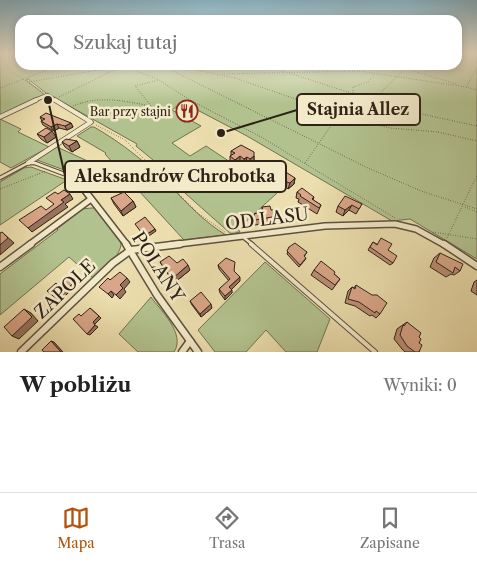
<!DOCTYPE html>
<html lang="pl">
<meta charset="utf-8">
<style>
body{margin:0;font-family:"Libre Caslon Text",serif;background:#f6f6f6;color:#222}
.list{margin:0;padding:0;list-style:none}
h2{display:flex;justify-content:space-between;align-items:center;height:65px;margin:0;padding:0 20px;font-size:21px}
h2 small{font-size:16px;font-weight:400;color:#767676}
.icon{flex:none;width:28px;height:28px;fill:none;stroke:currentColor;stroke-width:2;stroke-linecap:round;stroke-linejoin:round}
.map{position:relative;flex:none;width:477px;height:352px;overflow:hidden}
.search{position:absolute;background:#fff;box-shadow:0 2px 8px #0003;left:15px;right:15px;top:15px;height:55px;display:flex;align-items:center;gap:12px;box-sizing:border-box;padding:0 18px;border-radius:15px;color:#767676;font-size:19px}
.sheet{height:140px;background:#fff}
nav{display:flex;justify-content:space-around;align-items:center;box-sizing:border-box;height:70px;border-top:1px solid #e0e0e0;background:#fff;font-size:14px;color:#767676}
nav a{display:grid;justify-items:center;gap:2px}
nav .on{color:#b45309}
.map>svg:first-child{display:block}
</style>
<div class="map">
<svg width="477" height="352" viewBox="0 0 477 352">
<rect width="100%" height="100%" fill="#ecdeae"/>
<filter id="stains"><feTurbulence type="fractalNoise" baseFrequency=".004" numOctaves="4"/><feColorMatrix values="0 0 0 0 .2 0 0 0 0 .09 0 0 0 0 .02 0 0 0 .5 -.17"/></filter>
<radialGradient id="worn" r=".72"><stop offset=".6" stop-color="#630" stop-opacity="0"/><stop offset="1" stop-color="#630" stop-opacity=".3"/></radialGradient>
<!-- green -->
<g fill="#b2c28f" stroke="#707253">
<polygon points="0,54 20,54 20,65 457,65 457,54 477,54 477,259 410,219 392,221 247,136 182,102 172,110 201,126 172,143 190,156 206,146 277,193 238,229 240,232 231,234 167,177 170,174 136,146 137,144 57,99 55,100 28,79 26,80 45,95 0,116"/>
<polygon points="0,119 21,129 18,132 49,147 11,168 0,162"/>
<path d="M91,127H94C122,143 147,163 170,186C188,204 204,222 226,235L184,240L105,154L106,153L77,136Z"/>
<polygon points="57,147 92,163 75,174 37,160"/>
<polygon points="31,167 67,180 0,225 0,182 24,168"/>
<path d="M91,208H95L121,243C121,257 103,269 93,278L69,257L0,315V274L58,230L57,229L82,209Z"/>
<polygon points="265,262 330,319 317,352 286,352 266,330 246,352 215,352 198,330"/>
<path d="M151,297C161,311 186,334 174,352H138L119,334Z"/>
</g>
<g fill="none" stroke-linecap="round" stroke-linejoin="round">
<!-- service-far2 casing -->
<g stroke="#5e523d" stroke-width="4">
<polyline id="service-far2" points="27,163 36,163"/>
</g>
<!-- service-far1 casing -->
<g stroke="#5e523d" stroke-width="5">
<g id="service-far1">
<polyline points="0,178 28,163 35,163 72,177"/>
<polyline points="242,236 253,245"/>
</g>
</g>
<!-- service casing -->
<g stroke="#5e523d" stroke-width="6">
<polyline id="service" points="251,244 375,352"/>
</g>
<!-- minor-far3 casing -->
<g stroke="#5e523d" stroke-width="4.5">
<polyline id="minor-far3" points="33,101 47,95 57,101"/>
</g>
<!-- minor-far2 casing -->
<g stroke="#5e523d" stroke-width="5.5">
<g id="minor-far2">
<polyline points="0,117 36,100"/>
<polyline points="28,163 91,122 55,100"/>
</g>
</g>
<!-- minor-far1 casing -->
<g stroke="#5e523d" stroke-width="8">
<g id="minor-far1">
<polyline points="72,177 79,183 127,245"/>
<polyline points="29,245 91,199"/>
<polyline points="170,245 325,226 395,224 416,229 445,245"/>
</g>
</g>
<!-- minor casing -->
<g stroke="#5e523d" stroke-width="9">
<g id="minor">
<polyline points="126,244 157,295 198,352"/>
<polyline points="444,244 477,266"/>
<polyline points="0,267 31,244"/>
<polyline points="21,352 113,263 131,250 180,244"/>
<polyline points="182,352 190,341"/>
</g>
</g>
<!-- path -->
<g stroke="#2f2317" stroke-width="1" stroke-dasharray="0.5 2" stroke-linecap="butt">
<polyline points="0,57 12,72 43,92"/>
<polyline points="122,65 159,80 190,100 261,137 395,218"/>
<polyline points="161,65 368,168 421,191 477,209"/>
<polyline points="173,65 235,78 350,118 390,128 438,132 477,141"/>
<polyline points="262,65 285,72"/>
<polyline points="393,65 457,84"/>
<polyline points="334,70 342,65"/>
<polyline points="289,73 403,110 477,126"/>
<polyline points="222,74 359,71 466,87 477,68"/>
<polyline points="29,82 127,65"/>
<polyline points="466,87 477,90"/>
<polyline points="0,88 60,65"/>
<polyline points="59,97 120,67"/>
<polyline points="374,99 409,65"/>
<path d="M73,106C99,95 124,101 151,106L135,86L158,80"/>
<polyline points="96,125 125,140 199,214 225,232"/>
<polyline points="305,163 353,94 353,87 368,82 375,74"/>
<polyline points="0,189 46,171"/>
<polyline points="465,207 477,212"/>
<polyline points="433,232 477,239"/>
<polyline points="447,238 477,175"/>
</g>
<!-- service-far2 -->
<use href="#service-far2" stroke="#f3eaca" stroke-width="2"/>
<!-- service-far1 -->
<use href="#service-far1" stroke="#f3eaca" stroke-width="2.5"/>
<!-- service -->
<use href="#service" stroke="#f3eaca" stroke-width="4"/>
<!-- minor-far3 -->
<use href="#minor-far3" stroke="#f3eaca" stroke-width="2.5"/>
<!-- minor-far2 -->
<use href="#minor-far2" stroke="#f3eaca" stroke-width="4"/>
<!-- minor-far1 -->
<use href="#minor-far1" stroke="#f3eaca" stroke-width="5"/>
<!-- minor -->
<use href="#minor" stroke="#f3eaca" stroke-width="6"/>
</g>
<!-- wall -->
<g fill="#bb8f76" stroke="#2f2317">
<polygon points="40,117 71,123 73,127 67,130 59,128 54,131 43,125 41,121 42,121"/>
<polygon points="37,134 56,137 47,143 41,139"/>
<polygon points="77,141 80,147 72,152 65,147 62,142"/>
<polygon points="231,151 254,156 254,161 250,164 246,162 244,164 240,161 235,165 230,161 230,156 231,155"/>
<polygon points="275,174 295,178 294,184 288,189 286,187 280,193 276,190 276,184 278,182 274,180"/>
<polygon points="96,178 111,186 104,189 99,184"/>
<polygon points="297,192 314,197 313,200 321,205 317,214 298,202 299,199 296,198"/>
<polygon points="111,198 133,201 136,207 123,216 114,204"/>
<polygon points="362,204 356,214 349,210 343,216 336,212 338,206"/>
<polygon points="262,207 271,210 278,216 277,222 255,225 254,220 254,214 262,212"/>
<polygon points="373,242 388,250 393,263 390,265 368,250"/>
<polygon points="289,247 307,252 304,257 306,258 305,260 299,267 287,254"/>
<polygon points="440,253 460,271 454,275 451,274 446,277 430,267 434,258"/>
<polygon points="160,262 177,263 190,270 174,283 163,267"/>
<polygon points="218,265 240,281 231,289 232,293 225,300 220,293 219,289 229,281 219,269"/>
<polygon points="314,270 334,274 340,279 332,290 311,275"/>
<polygon points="477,280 477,295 471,291 474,282"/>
<polygon points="356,285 380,314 376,318 372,315 370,316 355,306 345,303 348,291 352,287 354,288"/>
<polygon points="190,301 212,308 201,317 192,305"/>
<polygon points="407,322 419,337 419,352 405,352 402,349 394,339 397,329"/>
</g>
<!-- shaded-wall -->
<g fill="#987460" stroke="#2f2317">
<polygon points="71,123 73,127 67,130 65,126"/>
<polygon points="57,124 59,128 54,131 51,127"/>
<polygon points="52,131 56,137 47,143 44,137"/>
<polygon points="77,141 80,147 72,152 69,146"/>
<polygon points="240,156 240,161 235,165 235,160"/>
<polygon points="254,156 254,161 250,164 250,159"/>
<polygon points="247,157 246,162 244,164 244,159"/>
<polygon points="295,178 294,184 288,189 290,183"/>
<polygon points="108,180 111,186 104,189 101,184"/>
<polygon points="287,182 286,187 280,193 281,187"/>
<polygon points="70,194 73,199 65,204 68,207 32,232 28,228 61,200"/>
<polygon points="133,201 136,207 123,216 121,211"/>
<polygon points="352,205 349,210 343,216 345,210"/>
<polygon points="155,229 156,231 146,238 144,236"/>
<polygon points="2,232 14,243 0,255 0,245"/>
<polygon points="188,265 190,270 174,283 172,279"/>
<polygon points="240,277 240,281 230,291 229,287"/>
<polygon points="127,278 130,282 124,289 126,292 120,299 116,295 120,285"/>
<polygon points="77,279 80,281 60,301 57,299"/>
<polygon points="232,290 232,293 225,300 225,296"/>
<polygon points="111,291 114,295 112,298 108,294"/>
<polygon points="211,304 212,308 201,317 200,314"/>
<polygon points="90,308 101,318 95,324 93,322"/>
<polygon points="24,309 31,313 38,321 19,339 12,336"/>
<polygon points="95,325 98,327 90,335 87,334"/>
<polygon points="51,341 54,342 63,352 61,352"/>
</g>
<!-- building -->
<g fill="#d9a689" stroke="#2f2317">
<polygon points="46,113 71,123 65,126 57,124 51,127 41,121 45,119 40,117"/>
<polygon points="46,128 52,131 44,137 37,134"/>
<polygon points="66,139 77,141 69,146 62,142"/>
<polygon points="241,145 254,152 254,156 250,159 247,157 244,159 240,156 235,160 230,156 235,153 231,151"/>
<polygon points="281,169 295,178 290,183 287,182 281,187 276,184 283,179 275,174"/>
<polygon points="302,188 314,197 312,199 321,205 319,208 300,196 301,195 297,192"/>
<polygon points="64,190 70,194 61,200 64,202 28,228 19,220 41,206 46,210 54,204 46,198 55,192 58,194"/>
<polygon points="124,192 133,201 121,211 111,198"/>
<polygon points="345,196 362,204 359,209 352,205 345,210 338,206"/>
<polygon points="270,206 271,210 276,210 278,216 255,220 254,214 263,211 262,207"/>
<polygon points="145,217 155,229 144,236 135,224"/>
<polygon points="2,232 8,238 0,245 0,233"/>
<polygon points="381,238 392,244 388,250 397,256 393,263 370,247 373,242 377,245"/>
<polygon points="295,243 307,252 304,256 306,258 300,265 287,251 289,247"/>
<polygon points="440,253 463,264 460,271 455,267 453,273 436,262"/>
<polygon points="169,256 177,263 183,259 188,265 172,279 160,262"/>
<polygon points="226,258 235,262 234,271 240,277 229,287 232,290 225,296 219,289 230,279 218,265"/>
<polygon points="321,261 335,272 334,274 340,279 335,285 314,270"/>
<polygon points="120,272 127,278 120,285 123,288 116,295 111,291 108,294 99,287 108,278 110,280"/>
<polygon points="71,274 77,279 57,299 47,291 56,283 58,286"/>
<polygon points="356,285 372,295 377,295 387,303 380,314 376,311 375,313 359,302 348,299 352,287 355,289"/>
<polygon points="201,292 211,304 200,314 190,301"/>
<polygon points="90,308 99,316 93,322 95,325 87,334 73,319 79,314 81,316"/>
<polygon points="24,309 32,317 12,336 4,327"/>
<polygon points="407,322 421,333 419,337 421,339 419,343 422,345 419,352 415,352 407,346 400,335 403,325 404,326"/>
<polygon points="51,341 61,352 44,352 42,350"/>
</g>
<!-- sky -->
<linearGradient id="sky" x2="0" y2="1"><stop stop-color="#88b8ce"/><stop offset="0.52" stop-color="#f6f0db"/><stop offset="1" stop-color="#f6f0db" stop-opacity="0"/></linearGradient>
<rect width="477" height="103" fill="url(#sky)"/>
<!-- icons -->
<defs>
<g id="restaurant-ring" transform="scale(1.125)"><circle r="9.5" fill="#f3eaca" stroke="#8f2418" stroke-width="1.5"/><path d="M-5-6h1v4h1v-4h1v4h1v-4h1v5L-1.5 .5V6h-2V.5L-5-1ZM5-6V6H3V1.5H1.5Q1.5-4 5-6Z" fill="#8f2418"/></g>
</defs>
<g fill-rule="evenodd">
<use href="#restaurant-ring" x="187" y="111"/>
</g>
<g text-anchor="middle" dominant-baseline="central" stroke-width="5" stroke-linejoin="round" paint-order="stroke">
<!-- far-poi labels -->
<g font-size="12" fill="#2f2317" stroke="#f3eaca" text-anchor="end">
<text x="171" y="111">Bar przy stajni</text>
</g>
<!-- near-street labels -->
<g font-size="18" fill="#2f2317" stroke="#f3eaca">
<text transform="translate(267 219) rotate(-7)">OD LASU</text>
<text transform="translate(158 267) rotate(57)">POLANY</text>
<text transform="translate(65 289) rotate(-44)">ZAPOLE</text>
</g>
</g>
<!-- callouts -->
<path fill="none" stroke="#2f2317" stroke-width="2" d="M221 133L297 110M48 100L65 176"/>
<g fill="#2f2317" stroke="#f3eaca" stroke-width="2">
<circle cx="221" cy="133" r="5"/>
<circle cx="48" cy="100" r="5"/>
</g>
<g fill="#f3eaca" stroke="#2f2317" stroke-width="2">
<rect x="297" y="94" width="123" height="31" rx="5"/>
<rect x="65" y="161" width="221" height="31" rx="5"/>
</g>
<g font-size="16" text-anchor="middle" font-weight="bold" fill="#2f2317">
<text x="358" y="115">Stajnia Allez</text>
<text x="175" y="182">Aleksandrów Chrobotka</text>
</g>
<rect width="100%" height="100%" filter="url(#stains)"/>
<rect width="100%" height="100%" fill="url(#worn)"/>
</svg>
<div class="search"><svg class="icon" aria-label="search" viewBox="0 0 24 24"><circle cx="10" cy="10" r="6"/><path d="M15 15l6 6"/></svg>Szukaj tutaj</div>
</div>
<section class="sheet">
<h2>W pobliżu<small>Wyniki: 0</small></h2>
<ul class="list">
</ul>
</section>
<nav>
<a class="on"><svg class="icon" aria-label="map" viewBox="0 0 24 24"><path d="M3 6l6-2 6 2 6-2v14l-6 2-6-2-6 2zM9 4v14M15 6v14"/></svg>Mapa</a>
<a><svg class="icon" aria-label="directions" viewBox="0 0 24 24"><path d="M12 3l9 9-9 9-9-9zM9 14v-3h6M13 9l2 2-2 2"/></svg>Trasa</a>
<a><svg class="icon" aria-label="saved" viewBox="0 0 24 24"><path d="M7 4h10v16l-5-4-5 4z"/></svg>Zapisane</a>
</nav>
